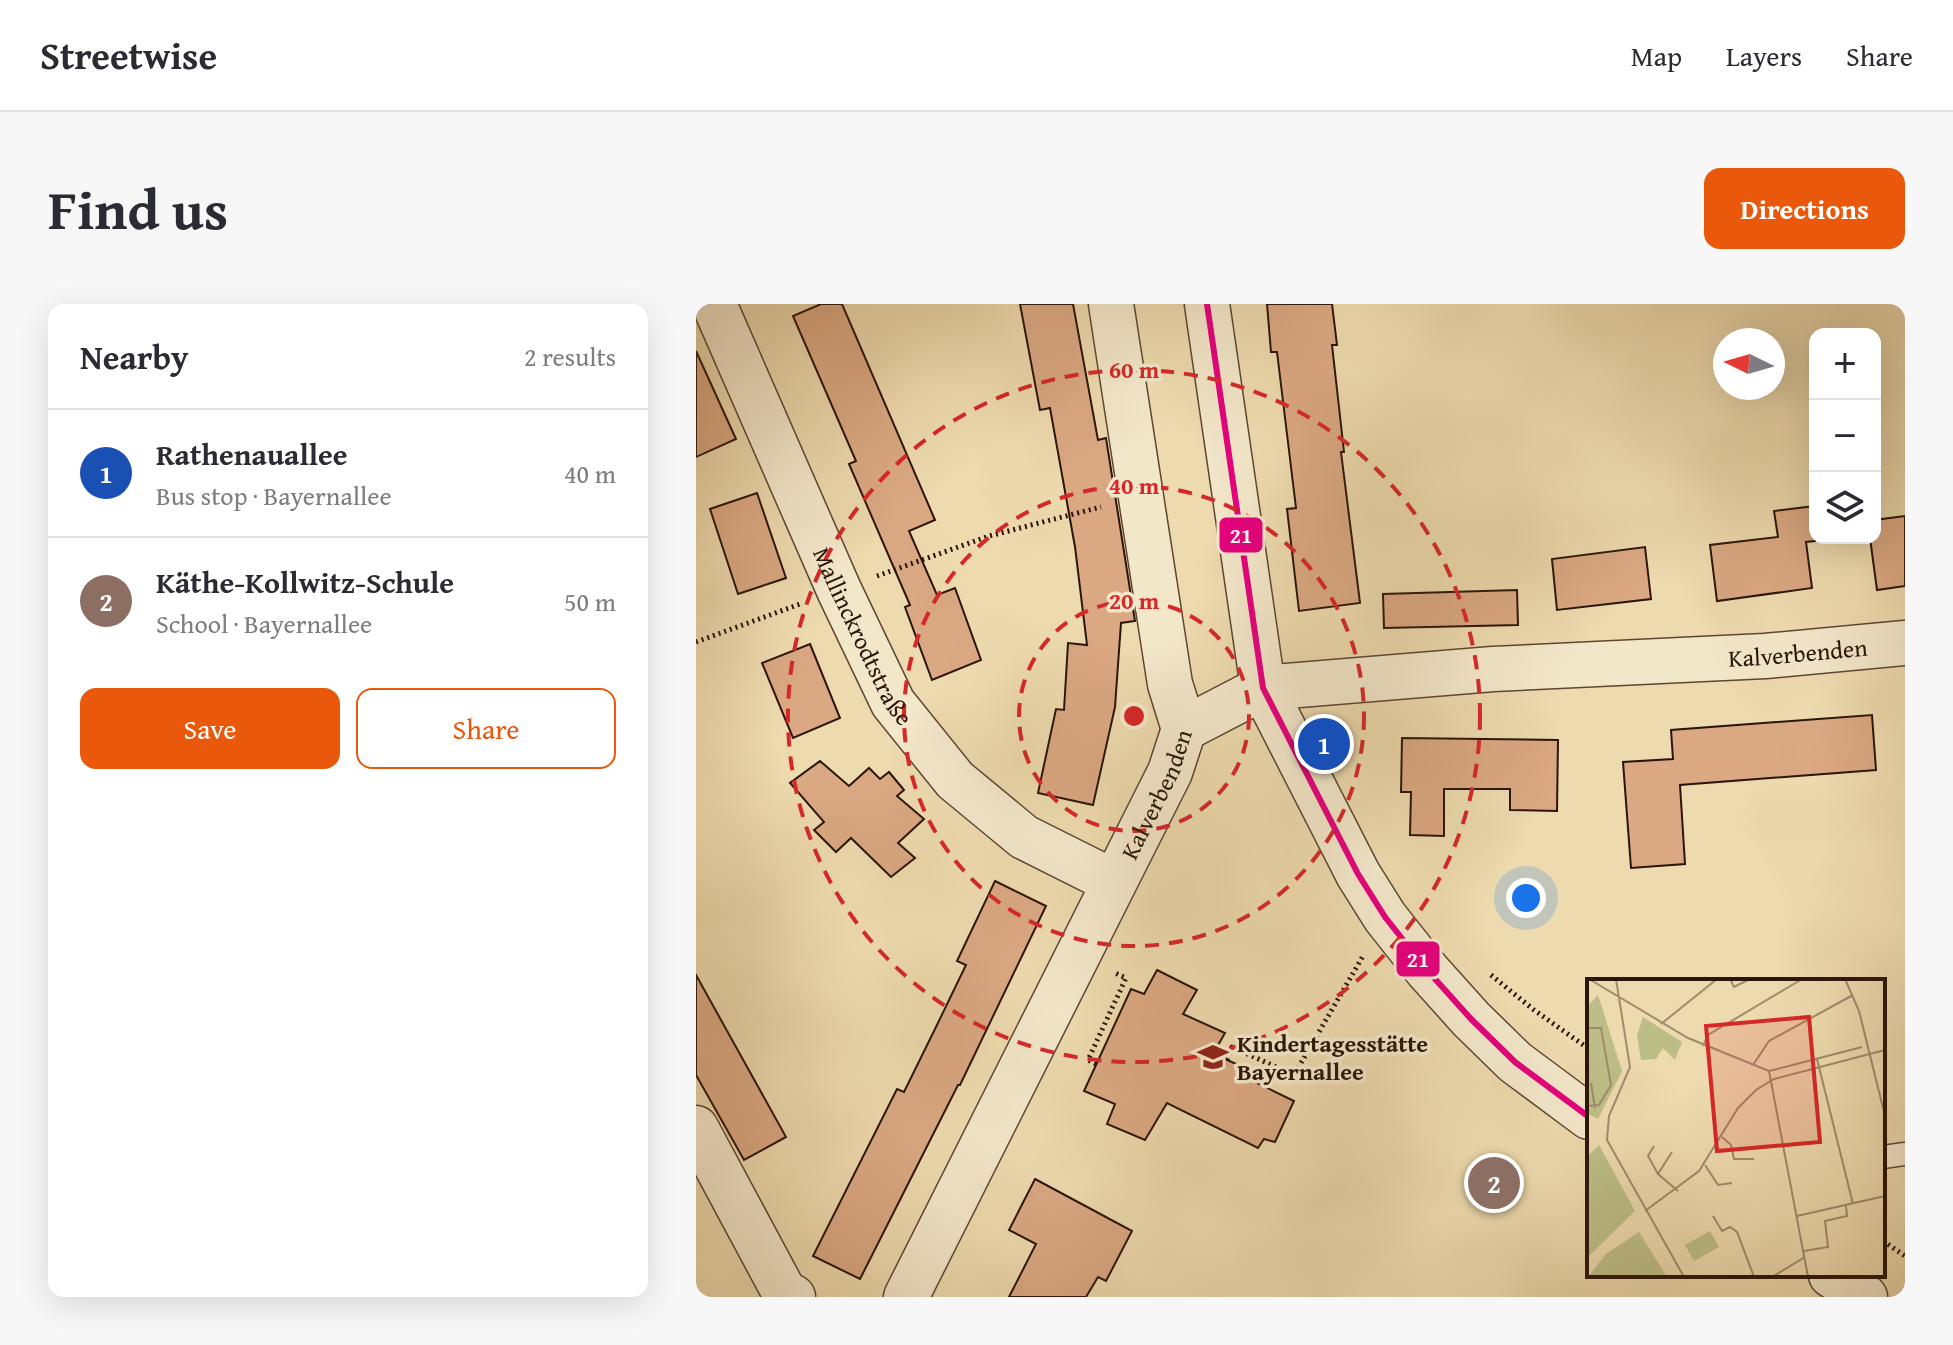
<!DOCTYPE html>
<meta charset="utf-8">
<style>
body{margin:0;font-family:"Gentium Book Plus",serif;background:#f7f7f7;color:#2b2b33}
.controls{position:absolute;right:24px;top:24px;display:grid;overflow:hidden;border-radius:16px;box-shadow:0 8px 32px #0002}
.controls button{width:72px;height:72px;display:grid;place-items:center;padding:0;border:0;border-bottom:2px solid #e1e1e2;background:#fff;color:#2b2b33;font:40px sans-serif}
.compass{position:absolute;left:1017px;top:24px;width:72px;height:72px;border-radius:50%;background:#fff;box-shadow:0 8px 32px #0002;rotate:275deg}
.you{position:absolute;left:830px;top:594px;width:28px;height:28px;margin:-20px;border:6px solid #fff;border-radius:50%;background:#1a73e8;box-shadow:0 0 0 12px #1a73e833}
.badge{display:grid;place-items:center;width:52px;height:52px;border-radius:50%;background:#ea580c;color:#fff;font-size:26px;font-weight:700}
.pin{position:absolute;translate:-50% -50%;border:4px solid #fff;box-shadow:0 2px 8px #0006}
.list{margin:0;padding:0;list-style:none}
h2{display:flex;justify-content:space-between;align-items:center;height:104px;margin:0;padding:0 32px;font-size:34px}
h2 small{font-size:26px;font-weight:400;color:#7c7c81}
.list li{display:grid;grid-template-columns:52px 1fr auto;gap:24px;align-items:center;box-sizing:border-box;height:128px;padding:0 32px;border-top:2px solid #e1e1e2}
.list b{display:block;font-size:30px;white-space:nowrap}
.list p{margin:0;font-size:26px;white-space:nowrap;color:#7c7c81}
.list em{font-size:26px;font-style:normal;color:#7c7c81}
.actions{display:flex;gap:16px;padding:24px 32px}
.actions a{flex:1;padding:18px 0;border:2px solid #ea580c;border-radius:16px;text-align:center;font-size:28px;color:#ea580c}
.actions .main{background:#ea580c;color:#fff}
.icon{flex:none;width:44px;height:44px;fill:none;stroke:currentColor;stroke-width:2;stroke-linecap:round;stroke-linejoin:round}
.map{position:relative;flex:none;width:1209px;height:993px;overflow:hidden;border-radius:16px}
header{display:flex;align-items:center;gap:48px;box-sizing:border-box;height:112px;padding:0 40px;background:#fff;border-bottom:2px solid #e1e1e2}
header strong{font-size:38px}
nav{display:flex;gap:44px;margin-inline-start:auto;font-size:28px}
.intro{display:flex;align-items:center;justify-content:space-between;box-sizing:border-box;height:192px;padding:0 48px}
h1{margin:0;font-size:56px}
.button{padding:20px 36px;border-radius:16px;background:#ea580c;color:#fff;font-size:28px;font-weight:700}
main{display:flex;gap:48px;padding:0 48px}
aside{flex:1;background:#fff;border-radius:16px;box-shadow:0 8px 32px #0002}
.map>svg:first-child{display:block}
</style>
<header>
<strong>Streetwise</strong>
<nav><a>Map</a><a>Layers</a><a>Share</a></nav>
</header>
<div class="intro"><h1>Find us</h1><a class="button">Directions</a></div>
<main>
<aside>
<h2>Nearby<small>2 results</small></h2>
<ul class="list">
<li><span class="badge" style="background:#1a4fb4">1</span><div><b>Rathenauallee</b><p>Bus stop · Bayernallee</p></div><em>40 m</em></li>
<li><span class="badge" style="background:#8d6e63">2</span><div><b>Käthe-Kollwitz-Schule</b><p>School · Bayernallee</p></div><em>50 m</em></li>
</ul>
<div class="actions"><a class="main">Save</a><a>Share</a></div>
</aside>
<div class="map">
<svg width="1209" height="993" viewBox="0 0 1209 993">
<rect width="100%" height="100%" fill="#eddaae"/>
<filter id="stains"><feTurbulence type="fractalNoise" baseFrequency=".0025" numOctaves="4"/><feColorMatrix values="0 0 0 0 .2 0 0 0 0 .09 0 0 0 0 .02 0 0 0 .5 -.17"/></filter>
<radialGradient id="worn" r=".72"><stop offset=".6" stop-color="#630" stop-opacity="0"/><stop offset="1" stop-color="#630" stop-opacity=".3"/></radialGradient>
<!-- building -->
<g fill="#daa882" stroke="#2b1509" stroke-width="2">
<polygon points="125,0 146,0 239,216 213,227 241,291 259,284 285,356 236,376 209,303 214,301 153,160 160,157 97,12"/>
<polygon points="324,0 377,0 402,136 410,134 439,317 425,319 419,403 397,501 342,489 360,405 368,406 372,339 391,341 379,243 354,104 344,106"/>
<polygon points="571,0 636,0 641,41 636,41 648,148 645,148 664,299 603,307 591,205 600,204 581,48 575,48"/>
<polygon points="0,47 40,135 0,153"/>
<polygon points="61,189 90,274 42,290 14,205"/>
<polygon points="1119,202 1119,237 1110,238 1116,284 1021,297 1014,241 1082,233 1078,207"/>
<polygon points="1209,212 1209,282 1181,286 1174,234 1179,234 1179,216"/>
<polygon points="949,243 955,295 861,306 856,255"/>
<polygon points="821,286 822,321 688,324 687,290"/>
<polygon points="114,340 144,414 97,434 66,359"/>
<polygon points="1176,411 1180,466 984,481 989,560 935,564 927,458 977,455 975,426"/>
<polygon points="706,434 862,436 861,507 814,506 814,485 748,485 748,532 714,531 715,488 705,488"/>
<polygon points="124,457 153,482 173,464 184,475 193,468 208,486 201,492 228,515 202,539 219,554 195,573 155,534 140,548 118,526 128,518 94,479"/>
<polygon points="299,577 350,602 264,781 262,781 164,975 117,952 201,785 208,788 239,725 270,661 261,657"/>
<polygon points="461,666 501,686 487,710 529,729 517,750 559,768 555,776 598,797 579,838 568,835 562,844 471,799 449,836 411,820 419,800 388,787 435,685 448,690"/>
<polygon points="0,671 90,833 48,856 0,771"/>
<polygon points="339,875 436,927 410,977 402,973 390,993 313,993 340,940 313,926"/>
</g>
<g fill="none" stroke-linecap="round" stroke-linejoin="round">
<!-- service casing -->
<g stroke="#5c4632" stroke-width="25">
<polyline id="service" points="1187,853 1209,850"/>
</g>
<!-- minor casing -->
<g stroke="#5c4632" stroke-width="47">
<g id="minor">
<path id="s1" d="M18,0L143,286L197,399L259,476L328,533L418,578"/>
<polyline points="415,0 474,380 488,425"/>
<polyline points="511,0 567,384 662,570 689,613 731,666 775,715 819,758 893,813"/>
<polyline points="0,824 88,988 97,993"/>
<polyline points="1135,971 1169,993"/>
<path id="s2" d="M210,993L474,468L488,425L567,384L797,365L1069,352L1209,339"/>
</g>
</g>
<!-- path -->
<g stroke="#2b1509" stroke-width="5" stroke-dasharray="2 4" stroke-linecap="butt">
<polyline points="181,272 293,232 405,203"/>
<polyline points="0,338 104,300"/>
<polyline points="639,418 654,457"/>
<polyline points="795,671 838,706 893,745"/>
<polyline points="531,756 536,743 598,771 667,652"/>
<polyline points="400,760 392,756 430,674 419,669"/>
<polyline points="1187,937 1209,952"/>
</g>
<!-- service -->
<use href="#service" stroke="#f3e7ca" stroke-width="22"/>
<!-- minor -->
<use href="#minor" stroke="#f3e7ca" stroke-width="44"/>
<!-- bus-1 casing -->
<g stroke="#f3e7ca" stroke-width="12">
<polyline id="bus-1" points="511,0 567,384 662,570 689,613 731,666 775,715 819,758 893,813"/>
</g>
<!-- bus-1 -->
<use href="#bus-1" stroke="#e5007d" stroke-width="6"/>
</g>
<!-- distance rings -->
<g fill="none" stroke="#d62828" stroke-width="4" stroke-dasharray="14 10">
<circle cx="438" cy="412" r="115"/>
<circle cx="438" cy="412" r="230"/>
<circle cx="438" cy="412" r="346"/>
</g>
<!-- icons -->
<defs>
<g id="school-bare" transform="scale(2.4)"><path d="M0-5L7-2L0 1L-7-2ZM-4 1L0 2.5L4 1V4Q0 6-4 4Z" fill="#8f2418" stroke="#f3e7ca" stroke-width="2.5" paint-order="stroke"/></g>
</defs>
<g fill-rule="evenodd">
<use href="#school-bare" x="517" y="753"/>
</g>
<g text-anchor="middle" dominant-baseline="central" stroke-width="7" stroke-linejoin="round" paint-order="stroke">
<!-- street labels -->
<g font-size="24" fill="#2b1509" stroke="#f3e7ca">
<text stroke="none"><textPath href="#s1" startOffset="364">Mallinckrodtstraße</textPath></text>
<text stroke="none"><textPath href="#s2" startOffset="1258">Kalverbenden</textPath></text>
<text stroke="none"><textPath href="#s2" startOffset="562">Kalverbenden</textPath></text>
</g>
<!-- poi labels -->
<g font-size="24" font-weight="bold" fill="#2b1509" stroke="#f3e7ca" text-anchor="start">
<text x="541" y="739">Kindertagesstätte<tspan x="541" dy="28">Bayernallee</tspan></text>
</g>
</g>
<!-- overview -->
<g transform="translate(891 675)">
<rect width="298" height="298" fill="#eddaae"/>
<path d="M11,16L35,92L11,140L0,134V28ZM56,38L95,63L88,81L76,69L69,80L54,81L50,56ZM12,166L48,232L0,279V178ZM123,252L132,268L107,282L98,266ZM52,253L80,298H1L19,275Z" fill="#bdbe87"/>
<path fill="none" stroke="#9f8b6c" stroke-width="2" d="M2,0L101,59L182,92L221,298M29,0L43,88L22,137L20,161L97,298M143,0L147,8L163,0M258,0L272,32L298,137M74,45L130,0M0,49H14L24,106L12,126L0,127M116,67L121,56L215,0M230,80L266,225M166,86L182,62L266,16M182,92L275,68M4,104L8,129M135,158L144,166L147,180H167M67,167L61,177L71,195L91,212M118,186L131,206L145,204M71,195L85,173M58,232L112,192L151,129L169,111L187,100L298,71M126,237L135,252L143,248L150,253L167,298M210,237L298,217M217,272L241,268L238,242L260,237L259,227M185,298L218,278"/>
<path fill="#d62828" fill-opacity="0.15" stroke="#d62828" stroke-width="4" d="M222,38L233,163L130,172L119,47Z"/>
<rect width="298" height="298" fill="none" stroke="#2b1509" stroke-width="4"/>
</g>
<circle cx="438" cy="412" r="12" fill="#d62828" stroke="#f3e7ca" stroke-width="4"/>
<g font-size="24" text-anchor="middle" font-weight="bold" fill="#d62828" stroke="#f3e7ca" stroke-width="7" stroke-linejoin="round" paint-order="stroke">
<text x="438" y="74">60 m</text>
<text x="438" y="190">40 m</text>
<text x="438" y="305">20 m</text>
</g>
<g stroke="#f3e7ca" stroke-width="3">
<rect x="522" y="212" width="46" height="38" rx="8" fill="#e5007d"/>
<rect x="699" y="636" width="46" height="38" rx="8" fill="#e5007d"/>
</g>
<g font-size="22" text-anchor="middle" font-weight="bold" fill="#fff">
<text x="545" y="239">21</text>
<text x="722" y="663">21</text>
</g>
<rect width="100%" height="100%" filter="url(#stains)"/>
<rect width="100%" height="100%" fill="url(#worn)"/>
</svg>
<div class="controls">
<button>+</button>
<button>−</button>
<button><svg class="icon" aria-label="layers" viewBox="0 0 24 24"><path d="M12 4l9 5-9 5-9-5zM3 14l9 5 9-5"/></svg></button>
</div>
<svg class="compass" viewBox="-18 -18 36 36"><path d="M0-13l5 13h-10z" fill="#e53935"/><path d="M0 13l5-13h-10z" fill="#7c7c81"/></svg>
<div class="you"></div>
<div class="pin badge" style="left:628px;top:440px;background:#1a4fb4">1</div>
<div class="pin badge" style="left:798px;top:879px;background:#8d6e63">2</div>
</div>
</main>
